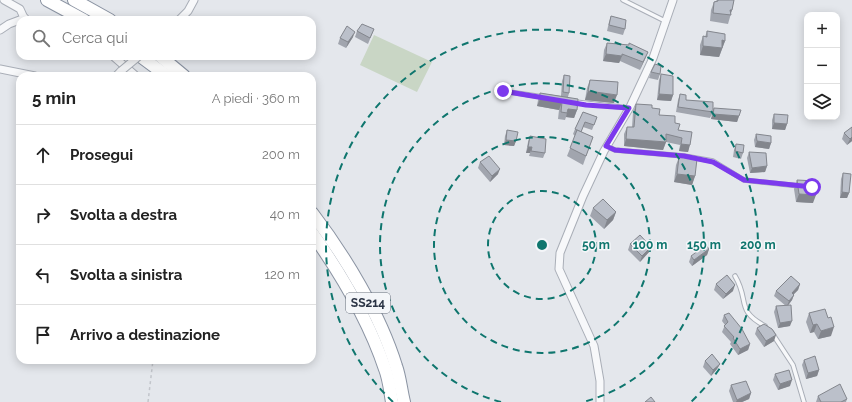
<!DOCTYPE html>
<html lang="it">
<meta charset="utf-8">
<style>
body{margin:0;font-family:Raleway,sans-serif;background:#f6f6f6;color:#222}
.controls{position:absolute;right:12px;top:12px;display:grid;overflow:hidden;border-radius:8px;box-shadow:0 2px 10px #0003}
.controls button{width:36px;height:36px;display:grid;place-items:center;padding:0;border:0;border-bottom:1px solid #e0e0e0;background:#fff;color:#222;font:20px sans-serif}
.stop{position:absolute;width:12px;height:12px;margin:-9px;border:3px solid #7c3aed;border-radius:50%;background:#fff}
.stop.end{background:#7c3aed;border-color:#fff;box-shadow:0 1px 4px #0008}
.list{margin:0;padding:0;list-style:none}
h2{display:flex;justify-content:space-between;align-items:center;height:52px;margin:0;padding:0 16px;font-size:17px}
h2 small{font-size:13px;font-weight:400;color:#767676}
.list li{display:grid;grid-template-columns:26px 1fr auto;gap:12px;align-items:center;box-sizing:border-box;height:60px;padding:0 16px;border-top:1px solid #e0e0e0}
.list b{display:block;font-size:15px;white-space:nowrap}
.list em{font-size:13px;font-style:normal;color:#767676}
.icon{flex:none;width:22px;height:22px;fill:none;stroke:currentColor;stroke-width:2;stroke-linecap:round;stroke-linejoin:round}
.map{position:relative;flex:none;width:852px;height:402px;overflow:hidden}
.search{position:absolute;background:#fff;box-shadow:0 2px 10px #0003;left:16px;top:16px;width:300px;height:44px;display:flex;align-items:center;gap:10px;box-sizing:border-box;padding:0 14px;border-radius:12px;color:#767676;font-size:15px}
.panel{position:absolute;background:#fff;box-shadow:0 2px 10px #0003;left:16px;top:72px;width:300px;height:292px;border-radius:12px}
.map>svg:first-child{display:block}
</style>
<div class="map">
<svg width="852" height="402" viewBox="0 0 852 402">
<rect width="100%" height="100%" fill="#e4e7ec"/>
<!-- green -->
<polygon fill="#c9d6c5" points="374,35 432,62 417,92 360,65"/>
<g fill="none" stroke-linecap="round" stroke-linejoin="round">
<!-- service casing -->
<g stroke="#a9aeb7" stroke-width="5.5">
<g id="service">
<polyline points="623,0 665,21"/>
<polyline points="503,91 543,97"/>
<polyline points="575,102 629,108"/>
<polyline points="606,146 615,150 684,156 713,161 744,180 800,186"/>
<path d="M735,276C750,301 735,310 765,326"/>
<polyline points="772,333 793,365 804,402"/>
</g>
</g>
<!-- minor casing -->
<g stroke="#a9aeb7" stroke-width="9">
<g id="minor">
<polyline points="4,0 20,9 25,20"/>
<polyline points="179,20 188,11 194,0"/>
<polyline points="0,30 9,24 25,18"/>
<polyline points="113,56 136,76"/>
<polyline points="0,69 35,76"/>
<polyline points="116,76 121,71"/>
<polyline points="600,402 600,381 594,346 559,269 560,253 583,196 604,151 630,107 653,58 673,0"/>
</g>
</g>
<!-- trunk casing -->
<g stroke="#8b94a3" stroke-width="14">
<g id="trunk">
<polyline points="47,0 84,20"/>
<polyline points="74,0 110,20"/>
<polyline points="140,56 167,76"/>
<polyline points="160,56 184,76"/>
<path d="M312,213C345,256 380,314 396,366C400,377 401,390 404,402"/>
<path d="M312,233C341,274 369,321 385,369C389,379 390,391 392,402"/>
</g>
</g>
<!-- path -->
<polyline stroke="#c2c5cb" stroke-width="1.5" stroke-dasharray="3 3" stroke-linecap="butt" points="148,402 153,360"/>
<!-- service -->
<use href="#service" stroke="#f7f8fa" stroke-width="3.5"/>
<!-- minor -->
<use href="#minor" stroke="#f7f8fa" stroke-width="7"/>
<!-- trunk -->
<use href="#trunk" stroke="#fff" stroke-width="12"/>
<!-- minor-bridge casing -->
<g stroke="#a9aeb7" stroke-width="9" stroke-linecap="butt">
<polyline id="minor-bridge" points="121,71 139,56"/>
</g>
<!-- minor-bridge -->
<use href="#minor-bridge" stroke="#f7f8fa" stroke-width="7"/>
</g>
<!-- wall -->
<g fill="#a1a5ae">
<polygon points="717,0 734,0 732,10 728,24 710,21 711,10 714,2 716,1"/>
<polygon points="611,16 625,29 623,35 607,31 609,22"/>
<polygon points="374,29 368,44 355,37 357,31"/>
<polygon points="707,31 725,41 719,57 700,55 700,45 703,36 705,37"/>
<polygon points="353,37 346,48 338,44 340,38"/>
<polygon points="607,43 648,52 645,59 640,70 620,61 619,63 603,61 604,50"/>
<polygon points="651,72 660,74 658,80 649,78"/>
<polygon points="661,74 673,95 671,101 657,100 659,80"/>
<polygon points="564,75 569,93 568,97 577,110 574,118 566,117 565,120 558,119 559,110 537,106 538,100 540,93 561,96 562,81"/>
<polygon points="590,80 614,103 585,100 587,88"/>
<polygon points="680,94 686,100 713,111 714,108 739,116 737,122 711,119 712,114 710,118 676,112 678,100"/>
<polygon points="636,104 652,108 659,115 675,123 678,130 692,132 688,152 679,151 680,145 666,142 663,150 624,146 624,134 627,127 632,127 633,112"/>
<polygon points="583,112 597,117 592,130 583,127 581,132 593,137 583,165 567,156 575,136 573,134 575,129"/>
<polygon points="774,114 787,124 785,130 772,129 772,120"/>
<polygon points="852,127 852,141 847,145 842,139 844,133"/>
<polygon points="507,130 516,141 514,146 504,145 505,136"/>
<polygon points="756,134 771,143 769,149 755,147 754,140"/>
<polygon points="530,136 545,153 543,158 529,156 530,153 526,153 528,142"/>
<polygon points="736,144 743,153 741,159 733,157 734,150"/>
<polygon points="749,152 767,166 765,172 750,173 747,158"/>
<polygon points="679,157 695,176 692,185 674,182 676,165"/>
<polygon points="480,162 498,174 490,182 478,168"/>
<polygon points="843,173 849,193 847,198 840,198 841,179"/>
<polygon points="797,180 813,203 796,202 794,189"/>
<polygon points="593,208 616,212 613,220 604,229 590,216"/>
<polygon points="630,244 649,252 640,262 628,250"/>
<polygon points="709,249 707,255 692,266 689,262 691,256"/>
<polygon points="716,284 733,291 723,299 714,290"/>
<polygon points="800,284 798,290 794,294 792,300 788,306 790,326 778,328 774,312 776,306 786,306 774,296 776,291"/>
<polygon points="809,313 831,336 818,339 814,332 810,333 806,322"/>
<polygon points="724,315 750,344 748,350 738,355 730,344 731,342 722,332 725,325 722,321"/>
<polygon points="757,328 774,341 764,347 755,334"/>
<polygon points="804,360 819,370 817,376 806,379 802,365"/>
<polygon points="705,361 720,364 717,369 711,376 703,367"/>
<polygon points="775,374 790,386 778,390 773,380"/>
<polygon points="731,385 751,393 749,399 742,402 733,402 729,391"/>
<polygon points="818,396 847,399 846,402 816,402"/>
</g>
<!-- shaded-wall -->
<g fill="#83868d">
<polygon points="730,10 732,10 730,15"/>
<polygon points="355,32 353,37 346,48 348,42"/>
<polygon points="722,40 725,41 719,57 700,55 703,46"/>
<polygon points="648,52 645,59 640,70 643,62"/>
<polygon points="606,54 622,56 619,63 603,61"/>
<polygon points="588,91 617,95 614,103 585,100"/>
<polygon points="659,94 673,95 671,101 657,100"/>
<polygon points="540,99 562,102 559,110 537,106"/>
<polygon points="568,109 577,110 574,118 566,117"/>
<polygon points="713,114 739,116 737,122 711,119"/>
<polygon points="774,123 787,124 785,130 772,129"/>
<polygon points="852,137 852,141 847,145 850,139"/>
<polygon points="626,139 666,142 663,150 624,146"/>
<polygon points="506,140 516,141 514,146 504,145"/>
<polygon points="757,141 771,143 769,149 755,147"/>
<polygon points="681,144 690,145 688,152 679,151"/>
<polygon points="528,147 532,147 530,153 526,153"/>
<polygon points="767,166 765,172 750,173 752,168"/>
<polygon points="500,169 498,174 490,182 492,176"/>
<polygon points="677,174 695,176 692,185 674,182"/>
<polygon points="842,192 849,193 847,198 840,198"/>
<polygon points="799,194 816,195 813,203 796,202"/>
<polygon points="616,212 613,220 604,229 607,220"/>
<polygon points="651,247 649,252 640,262 642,256"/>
<polygon points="709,249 707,255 692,266 694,260"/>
<polygon points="800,284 798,290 790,298 792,293"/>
<polygon points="735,285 733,291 723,299 726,294"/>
<polygon points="794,295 792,300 787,306 789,301"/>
<polygon points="792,321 790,326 778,328 780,323"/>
<polygon points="817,324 814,332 810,333 813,325"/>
<polygon points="834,327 831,336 818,339 821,331"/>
<polygon points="776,335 774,341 764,347 766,341"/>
<polygon points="750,344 748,350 738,355 740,349"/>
<polygon points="720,364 717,369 711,376 713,370"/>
<polygon points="819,370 817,376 806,379 808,373"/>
<polygon points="792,380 790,386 778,390 780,384"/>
<polygon points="751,393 749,399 742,402 736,402 737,400"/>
</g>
<!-- building -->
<g fill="#bbc0ca" stroke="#83868d">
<polygon points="718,0 734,0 732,10 730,10 731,15 713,13 714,2 718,1"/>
<polygon points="611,16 626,20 625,29 609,25"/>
<polygon points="362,24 374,29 370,38 357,31"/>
<polygon points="347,26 355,32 348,42 340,38"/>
<polygon points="707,31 725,34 725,41 722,40 722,48 703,46 703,36 707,37"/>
<polygon points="607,43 629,45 629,43 648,52 643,62 622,54 622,56 606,54"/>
<polygon points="655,64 661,66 660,74 651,72"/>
<polygon points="661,74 673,76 673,95 659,94"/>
<polygon points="564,75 570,76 569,93 563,92"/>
<polygon points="590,80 618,82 617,95 588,91"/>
<polygon points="540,93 578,99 577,110 568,109 567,113 561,112 562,102 540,99"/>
<polygon points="680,94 686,95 686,100 713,102 713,112 678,107"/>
<polygon points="636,104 652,105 652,108 660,109 659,115 675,116 675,123 680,124 678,130 692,132 690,145 681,144 682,138 666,134 666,142 626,139 627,127 634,127"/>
<polygon points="714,108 741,110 739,116 713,114"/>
<polygon points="583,112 597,117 594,125 585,122 581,132 575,129"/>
<polygon points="774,114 788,115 787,124 774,123"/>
<polygon points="852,127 852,137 850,139 844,133"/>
<polygon points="507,130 518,132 516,141 506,140"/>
<polygon points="577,130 593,137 586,156 570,148"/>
<polygon points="756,134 771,136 771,143 757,141"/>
<polygon points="530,136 546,139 545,153 531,151 532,147 528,147"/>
<polygon points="736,144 744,145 743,153 735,151"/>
<polygon points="749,152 766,153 767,166 752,168"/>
<polygon points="489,156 500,169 492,176 480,162"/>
<polygon points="679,157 697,159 695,176 677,174"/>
<polygon points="843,173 851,174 849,193 842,192"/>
<polygon points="797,180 816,181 816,195 799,194"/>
<polygon points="603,199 616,212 607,220 593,208"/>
<polygon points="640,235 651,247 642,256 630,244"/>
<polygon points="706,245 709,249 694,260 691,256"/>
<polygon points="727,275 735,285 726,294 716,284"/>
<polygon points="791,276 800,284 792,293 794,295 789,301 776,291"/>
<polygon points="791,305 792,321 780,323 776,306"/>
<polygon points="825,309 828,318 831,317 834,327 821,331 817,324 813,325 809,313"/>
<polygon points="729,313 742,329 750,344 740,349 733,338 734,337 724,326 728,322 724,315"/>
<polygon points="764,324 772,329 776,335 766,341 757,328"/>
<polygon points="712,354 720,364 713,370 705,361"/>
<polygon points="815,356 819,370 808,373 804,360"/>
<polygon points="789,370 792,380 780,384 775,374"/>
<polygon points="746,381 751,393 737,400 731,385"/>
<polygon points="840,384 847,399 841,402 821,402 818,396"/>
<polygon points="651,397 655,402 645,402"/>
</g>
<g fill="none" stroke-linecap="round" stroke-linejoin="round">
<!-- route -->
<polyline stroke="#7c3aed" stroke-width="5" points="503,91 586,105 629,108 606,146 615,150 684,156 713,162 744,180 812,187"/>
</g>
<!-- distance rings -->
<g fill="none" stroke="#0f766e" stroke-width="2" stroke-dasharray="7 5">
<circle cx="542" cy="245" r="54"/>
<circle cx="542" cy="245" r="108"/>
<path d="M501 402A162 162 0 1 1 583 402"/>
<path d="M393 402A216 216 0 1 1 691 402"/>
</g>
<g text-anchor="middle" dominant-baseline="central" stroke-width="3" stroke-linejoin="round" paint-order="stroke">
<!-- shield labels -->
<rect fill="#f4f6f9" stroke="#676e7b" stroke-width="1" x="346" y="293" width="44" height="20" rx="3"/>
<g font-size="12" font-weight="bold" fill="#2b3445">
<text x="368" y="303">SS214</text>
</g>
</g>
<circle cx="542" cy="245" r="6" fill="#0f766e" stroke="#f4f6f9" stroke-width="2"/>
<g font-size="12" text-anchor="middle" font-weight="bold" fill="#0f766e" stroke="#f4f6f9" stroke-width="3" stroke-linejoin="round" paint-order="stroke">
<text x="596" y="249">50 m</text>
<text x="650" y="249">100 m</text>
<text x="704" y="249">150 m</text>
<text x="758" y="249">200 m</text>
</g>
</svg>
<div class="controls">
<button>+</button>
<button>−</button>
<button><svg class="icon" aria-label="layers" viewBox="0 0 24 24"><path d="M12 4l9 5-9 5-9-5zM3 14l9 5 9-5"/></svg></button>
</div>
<div class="stop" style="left:812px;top:187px"></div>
<div class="stop end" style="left:503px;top:91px"></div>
<div class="search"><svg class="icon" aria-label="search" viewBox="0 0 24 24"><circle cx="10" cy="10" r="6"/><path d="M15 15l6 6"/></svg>Cerca qui</div>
<section class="panel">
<h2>5 min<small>A piedi · 360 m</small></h2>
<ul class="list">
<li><svg class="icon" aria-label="ahead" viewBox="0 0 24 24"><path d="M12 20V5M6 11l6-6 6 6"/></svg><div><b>Prosegui</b></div><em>200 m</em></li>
<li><svg class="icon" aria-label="right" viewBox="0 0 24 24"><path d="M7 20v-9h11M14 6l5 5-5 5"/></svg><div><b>Svolta a destra</b></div><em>40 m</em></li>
<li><svg class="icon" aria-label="left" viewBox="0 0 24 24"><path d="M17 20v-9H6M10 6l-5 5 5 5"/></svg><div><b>Svolta a sinistra</b></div><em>120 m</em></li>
<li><svg class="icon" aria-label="arrive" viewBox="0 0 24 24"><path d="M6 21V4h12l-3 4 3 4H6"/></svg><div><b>Arrivo a destinazione</b></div></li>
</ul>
</section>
</div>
